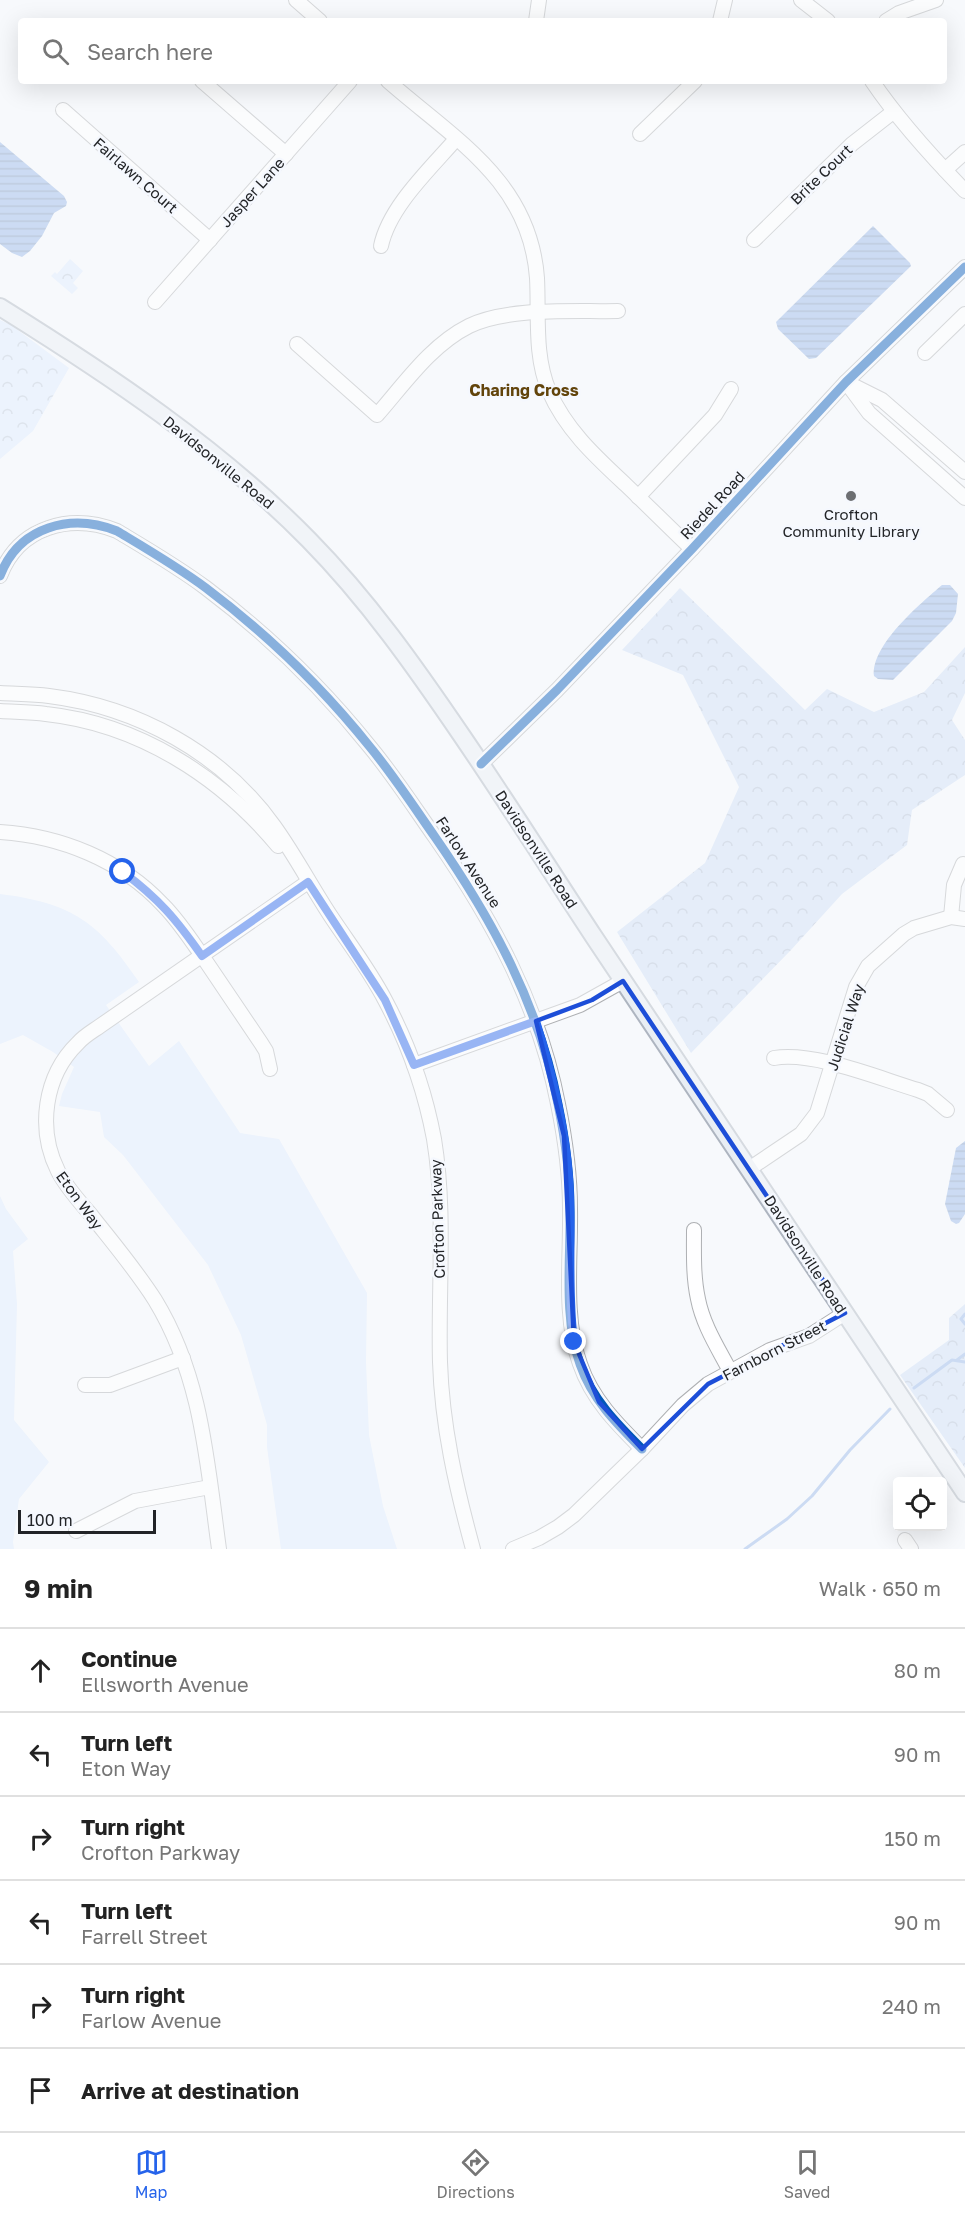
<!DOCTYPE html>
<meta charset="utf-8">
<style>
body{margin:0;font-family:"Golos Text",sans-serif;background:#f2f2f2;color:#222}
.controls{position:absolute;right:18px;bottom:18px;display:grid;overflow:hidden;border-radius:6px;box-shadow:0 6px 24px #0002}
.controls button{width:54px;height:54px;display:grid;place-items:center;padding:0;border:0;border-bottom:2px solid #e0e0e0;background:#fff;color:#222;font:30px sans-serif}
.scale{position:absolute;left:18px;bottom:15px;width:138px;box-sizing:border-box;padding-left:6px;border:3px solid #222427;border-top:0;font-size:16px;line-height:21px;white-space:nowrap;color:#222427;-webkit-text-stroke:4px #f5f8fe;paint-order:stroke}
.stop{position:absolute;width:18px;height:18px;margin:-14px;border:4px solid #2563eb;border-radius:50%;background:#fff}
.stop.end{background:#2563eb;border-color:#fff;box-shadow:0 2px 6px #0008}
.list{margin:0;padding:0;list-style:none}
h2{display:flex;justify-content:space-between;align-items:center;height:78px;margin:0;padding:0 24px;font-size:26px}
h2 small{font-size:20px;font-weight:400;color:#767676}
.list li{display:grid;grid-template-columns:39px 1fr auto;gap:18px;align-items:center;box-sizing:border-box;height:84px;padding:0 24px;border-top:2px solid #e0e0e0}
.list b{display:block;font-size:22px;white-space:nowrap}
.list p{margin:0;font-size:20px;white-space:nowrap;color:#767676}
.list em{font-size:20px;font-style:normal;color:#767676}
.icon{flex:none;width:33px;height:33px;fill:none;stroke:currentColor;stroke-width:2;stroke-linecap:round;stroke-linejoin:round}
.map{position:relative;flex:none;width:965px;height:1549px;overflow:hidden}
.search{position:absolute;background:#fff;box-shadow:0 6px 24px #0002;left:18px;right:18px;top:18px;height:66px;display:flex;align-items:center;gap:15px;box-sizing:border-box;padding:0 21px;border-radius:6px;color:#767676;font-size:22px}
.sheet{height:582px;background:#fff}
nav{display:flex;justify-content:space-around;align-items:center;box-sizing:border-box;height:84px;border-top:2px solid #e0e0e0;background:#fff;font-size:16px;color:#767676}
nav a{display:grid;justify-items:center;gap:3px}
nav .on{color:#2563eb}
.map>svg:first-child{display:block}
</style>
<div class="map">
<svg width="965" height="1549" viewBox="0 0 965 1549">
<defs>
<pattern id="forest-crowns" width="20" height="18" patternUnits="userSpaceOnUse" patternTransform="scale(1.5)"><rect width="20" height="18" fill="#cedef7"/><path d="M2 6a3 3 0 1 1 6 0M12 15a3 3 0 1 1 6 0" fill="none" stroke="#b1bed4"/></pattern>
<pattern id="park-crowns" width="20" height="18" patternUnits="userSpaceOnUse" patternTransform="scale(1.5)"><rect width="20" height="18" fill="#ddeafe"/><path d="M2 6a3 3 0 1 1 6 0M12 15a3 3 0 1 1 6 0" fill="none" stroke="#bdc9da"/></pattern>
<pattern id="water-rules" width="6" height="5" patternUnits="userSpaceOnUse" patternTransform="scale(1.5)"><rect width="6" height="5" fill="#97b7e8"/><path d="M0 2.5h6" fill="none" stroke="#7b95bc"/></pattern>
</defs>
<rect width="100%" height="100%" fill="#f7f9fc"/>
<!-- grass -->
<g fill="#ddeafe">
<path d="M0,894C73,903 99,923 139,982L106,1005L149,1066L179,1041L240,1133L279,1139L367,1293L366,1362L369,1435L383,1506L397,1549H281L267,1447V1425L241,1335L208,1265L123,1155L104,1137L100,1112L59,1106L62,1094L74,1067L53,1052L23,1035L0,1044Z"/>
<polygon points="0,1196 6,1209 28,1239 13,1251 17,1304 14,1420 49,1462 19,1499 13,1542 14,1549 0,1549"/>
</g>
<!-- forest -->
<g fill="url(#forest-crowns)">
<polygon points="680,588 805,710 827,689 874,712 924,692 965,647 965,693 952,720 965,740 965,775 912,810 907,845 842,894 791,950 691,1053 617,932 705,863 739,787 683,675 622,650"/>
<polygon points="965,1304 965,1468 900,1375 949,1340 949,1318"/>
</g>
<!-- park -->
<g fill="url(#park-crowns)">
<polygon points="70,259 83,271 73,283 78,288 72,294 51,276 55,272 57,274"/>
<polygon points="0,320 11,325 69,368 33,431 0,459"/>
</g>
<!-- water -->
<g fill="url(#water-rules)">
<polygon points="0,142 64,196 67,202 66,206 54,213 42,236 30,251 22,257 12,253 0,244"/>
<polygon points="873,226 910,263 911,266 816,358 809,359 778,329 776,322"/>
<path d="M942,585H950L958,594L956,613L952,621L893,680L878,679L874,676C871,645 920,604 942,585Z"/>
<polygon points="965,1141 965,1214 959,1223 956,1224 951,1221 945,1204 956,1148"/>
</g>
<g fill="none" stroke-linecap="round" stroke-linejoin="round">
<!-- stream -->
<g stroke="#97b7e8" stroke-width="3">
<polyline points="965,1314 961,1319 965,1324"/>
<polyline points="957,1360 965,1354"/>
<polyline points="914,1388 952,1360 965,1362"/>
<polyline points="745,1549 787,1519 812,1496 850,1450 890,1409"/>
</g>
<!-- minor casing -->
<g stroke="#aeb0b3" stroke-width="16">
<g id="minor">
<polyline points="296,0 320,21"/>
<polyline points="801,0 828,21"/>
<polyline points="536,21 539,0"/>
<polyline points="720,21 725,0"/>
<polyline points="886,21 899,13 936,0"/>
<polyline points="202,81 286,154"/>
<path d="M388,81C454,139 530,181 537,278C539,316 534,355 549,391C566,430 596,457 626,485C648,506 670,528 692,549"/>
<path d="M872,81C899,121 931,156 965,191"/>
<polyline points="63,110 210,240"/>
<polyline points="640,134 695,81"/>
<polyline points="945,170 965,152"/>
<polyline points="754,240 852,144 893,112"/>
<path d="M381,246C389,207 430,169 456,139"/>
<polyline points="155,302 350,81"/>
<path d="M297,344L377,415C405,383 431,345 469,326C507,307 575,312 618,311"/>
<polyline points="925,353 965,314"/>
<polyline points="846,382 869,413 965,498"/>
<polyline points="848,383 882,400 965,472"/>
<polyline points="638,497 715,415 731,389"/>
<path d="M0,576C19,526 71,513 117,531C147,549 178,567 206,588C267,634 322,687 370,747C394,776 414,807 435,837C492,919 539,1005 558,1104C565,1138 570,1173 570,1209C571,1257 563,1318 580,1364C592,1399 616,1423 642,1449"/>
<path d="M0,693C16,694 33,694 49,696C137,707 222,753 274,826C295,855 312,888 332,918C350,945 370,971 385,1000C408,1043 425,1091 434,1139C446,1212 438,1288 440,1362C442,1426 456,1487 473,1549"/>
<path d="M0,711C15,712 31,712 46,714C138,724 220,776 278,846"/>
<polyline points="481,764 557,690 692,549 846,382 965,267"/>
<path d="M0,832C61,836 121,860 163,905C180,922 193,943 207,963C225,990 243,1016 261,1043L266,1051L270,1069"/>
<polyline points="951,917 954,885 963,864"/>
<path d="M774,1058C813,1051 878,1078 918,1090L928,1094L947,1110"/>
<polyline points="414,1065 580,1005 623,981"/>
<polyline points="749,1169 801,1134 817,1113 856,987 868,966 904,934 914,928 951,917 965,919"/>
<path d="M694,1230C694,1253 693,1276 698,1299C703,1325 718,1348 730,1371"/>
<polyline points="85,1385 110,1385 183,1358"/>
<polyline points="76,1531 135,1501 210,1487"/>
<polyline points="905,1540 911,1549"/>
<path d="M219,1549C207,1462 202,1377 155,1300C136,1270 113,1243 91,1215C79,1201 66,1187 58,1171C37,1129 44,1076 78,1043C84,1036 93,1031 100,1026L308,882"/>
<polyline points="513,1549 539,1538 558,1527 574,1515 642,1449 683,1405 708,1384 770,1350 809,1336 845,1313"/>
</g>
</g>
<!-- major casing -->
<g stroke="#aeb5c0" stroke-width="20">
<path id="major" d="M0,307C109,375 219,448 309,540C368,600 415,667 462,736C507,802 550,870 594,937C717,1123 841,1308 965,1493"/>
</g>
<!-- minor -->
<use href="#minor" stroke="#fefeff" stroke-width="14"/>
<!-- major -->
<use href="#major" stroke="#e9eef4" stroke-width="16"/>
<!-- cycleway casing -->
<g stroke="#f5f8fe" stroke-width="13">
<g id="cycleway">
<path d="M0,576C19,526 71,513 117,531C147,549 178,567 206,588C267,634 322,687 370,747C394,776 414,807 435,837C492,919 539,1005 558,1104C565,1138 570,1173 570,1209C571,1257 563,1318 580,1364C592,1399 616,1423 642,1449"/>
<polyline points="481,764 557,690 692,549 846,382 965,267"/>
</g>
</g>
<!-- cycleway -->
<use href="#cycleway" stroke="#0057b8" stroke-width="9"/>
</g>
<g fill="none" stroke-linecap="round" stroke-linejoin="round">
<!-- route -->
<path stroke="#2563eb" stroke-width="8" d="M123,872C159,899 176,919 202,956L308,882L385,1000L414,1065L536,1021C552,1072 565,1124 569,1177C573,1232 567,1287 574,1342"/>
</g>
<!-- marked area -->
<path d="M0 0H965V1549H0ZM623,981L845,1313L708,1384L642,1449L599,1402L574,1342L564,1136L536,1021L592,1000Z" fill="#f7f9fc" fill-opacity=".55" fill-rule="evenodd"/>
<path fill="none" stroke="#1d4ed8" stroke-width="4.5" stroke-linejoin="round" d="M623,981L845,1313L708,1384L642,1449L599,1402L574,1342L564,1136L536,1021L592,1000Z"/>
<!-- markers -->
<circle fill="#6d6f72" stroke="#f5f8fe" stroke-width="2" cx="851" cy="496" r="6"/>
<g text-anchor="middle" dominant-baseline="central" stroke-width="5" stroke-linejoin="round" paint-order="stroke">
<!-- street labels -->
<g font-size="15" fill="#222427" stroke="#f5f8fe">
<text transform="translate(821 174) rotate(-44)">Brite Court</text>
<text transform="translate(136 175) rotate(41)">Fairlawn Court</text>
<text transform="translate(252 192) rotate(-48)">Jasper Lane</text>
<text transform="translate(219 462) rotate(39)">Davidsonville Road</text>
<text transform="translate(712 505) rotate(-47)">Riedel Road</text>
<text transform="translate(537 849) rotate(57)">Davidsonville Road</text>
<text transform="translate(469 862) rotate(57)">Farlow Avenue</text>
<text transform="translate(845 1027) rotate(-72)">Judicial Way</text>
<text transform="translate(80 1200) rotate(54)">Eton Way</text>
<text transform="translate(437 1219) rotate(-92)">Crofton Parkway</text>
<text transform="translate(806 1254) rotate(57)">Davidsonville Road</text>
<text transform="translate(774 1350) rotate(-27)">Farnborn Street</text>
</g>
<!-- poi labels -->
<g font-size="15" fill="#222427" stroke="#f5f8fe">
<text x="851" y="514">Crofton<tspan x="851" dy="17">Community Library</tspan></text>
</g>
<!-- neighbourhood labels -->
<g font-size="16" font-weight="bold" fill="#62440b" stroke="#f5f8fe">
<text x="524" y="390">Charing Cross</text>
</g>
</g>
</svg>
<div class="controls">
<button><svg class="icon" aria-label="locate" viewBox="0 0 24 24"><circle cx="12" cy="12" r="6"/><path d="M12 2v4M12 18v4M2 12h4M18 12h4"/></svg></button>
</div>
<div class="scale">100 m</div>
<div class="stop" style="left:123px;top:872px"></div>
<div class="stop end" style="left:574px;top:1342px"></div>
<div class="search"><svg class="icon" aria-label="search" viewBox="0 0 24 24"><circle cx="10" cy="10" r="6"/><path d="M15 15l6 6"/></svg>Search here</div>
</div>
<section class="sheet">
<h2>9 min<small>Walk · 650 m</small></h2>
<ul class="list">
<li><svg class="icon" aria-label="ahead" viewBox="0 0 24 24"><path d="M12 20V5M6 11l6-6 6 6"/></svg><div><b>Continue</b><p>Ellsworth Avenue</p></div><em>80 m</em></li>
<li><svg class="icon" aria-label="left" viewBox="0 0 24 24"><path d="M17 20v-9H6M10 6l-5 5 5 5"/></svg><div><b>Turn left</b><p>Eton Way</p></div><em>90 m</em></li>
<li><svg class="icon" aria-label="right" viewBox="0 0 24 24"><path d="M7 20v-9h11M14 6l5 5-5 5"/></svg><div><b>Turn right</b><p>Crofton Parkway</p></div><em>150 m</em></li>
<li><svg class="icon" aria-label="left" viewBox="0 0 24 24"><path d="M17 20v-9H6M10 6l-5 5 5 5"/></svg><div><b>Turn left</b><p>Farrell Street</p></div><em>90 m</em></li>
<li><svg class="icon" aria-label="right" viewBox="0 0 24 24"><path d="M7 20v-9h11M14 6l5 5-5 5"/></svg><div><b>Turn right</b><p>Farlow Avenue</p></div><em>240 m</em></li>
<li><svg class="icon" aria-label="arrive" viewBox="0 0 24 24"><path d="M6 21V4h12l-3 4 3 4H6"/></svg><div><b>Arrive at destination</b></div></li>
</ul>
</section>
<nav>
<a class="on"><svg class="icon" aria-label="map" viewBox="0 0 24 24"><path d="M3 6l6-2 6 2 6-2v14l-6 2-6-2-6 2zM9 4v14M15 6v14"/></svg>Map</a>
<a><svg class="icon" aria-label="directions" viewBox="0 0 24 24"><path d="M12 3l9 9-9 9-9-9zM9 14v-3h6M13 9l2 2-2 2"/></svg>Directions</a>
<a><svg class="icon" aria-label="saved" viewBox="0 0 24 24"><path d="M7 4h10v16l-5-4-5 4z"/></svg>Saved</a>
</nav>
